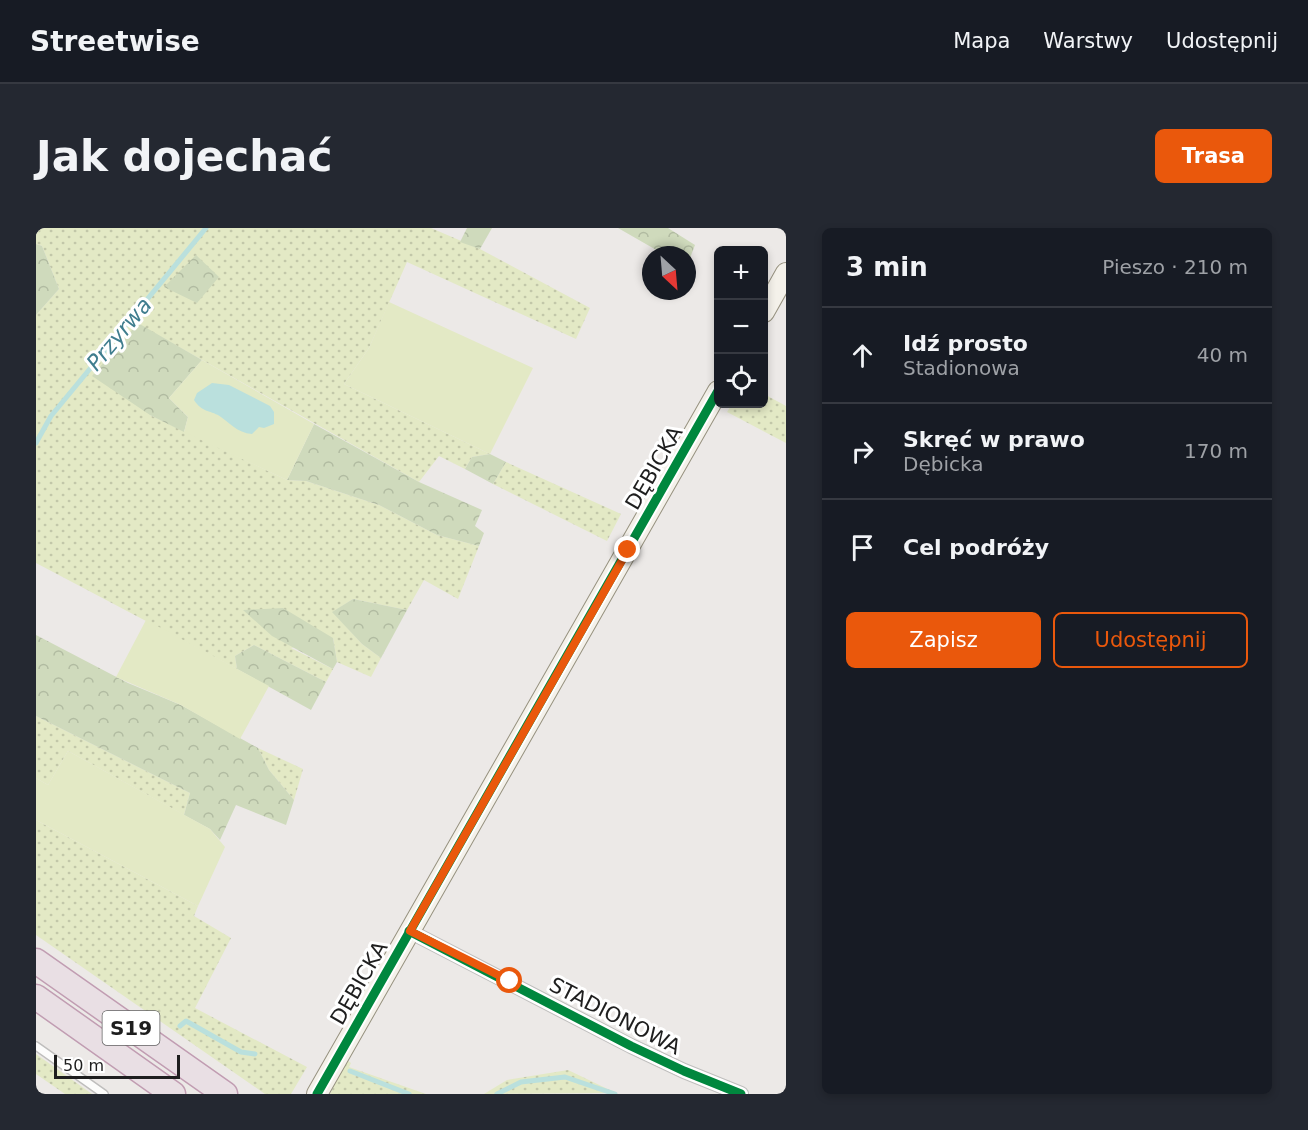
<!DOCTYPE html>
<html lang="pl">
<meta charset="utf-8">
<style>
body{margin:0;font-family:"DejaVu Sans",sans-serif;background:#242831;color:#f1f3f6}
.controls{position:absolute;right:18px;top:18px;display:grid;overflow:hidden;border-radius:9px;box-shadow:0 3px 9px #0003}
.controls button{width:54px;height:54px;display:grid;place-items:center;padding:0;border:0;border-bottom:2px solid #363941;background:#171b24;color:#f1f3f6;font:30px sans-serif}
.compass{position:absolute;left:606px;top:18px;width:54px;height:54px;border-radius:50%;background:#171b24;box-shadow:0 3px 9px #0003;rotate:154deg}
.scale{position:absolute;left:18px;bottom:15px;width:126px;box-sizing:border-box;padding-left:6px;border:3px solid #1e1e1e;border-top:0;font-size:16px;line-height:21px;white-space:nowrap;color:#1e1e1e;-webkit-text-stroke:4px #fff;paint-order:stroke}
.stop{position:absolute;width:18px;height:18px;margin:-14px;border:4px solid #ea580c;border-radius:50%;background:#fff}
.stop.end{background:#ea580c;border-color:#fff;box-shadow:0 2px 6px #0008}
.list{margin:0;padding:0;list-style:none}
h2{display:flex;justify-content:space-between;align-items:center;height:78px;margin:0;padding:0 24px;font-size:26px}
h2 small{font-size:20px;font-weight:400;color:#9ea1a6}
.list li{display:grid;grid-template-columns:39px 1fr auto;gap:18px;align-items:center;box-sizing:border-box;height:96px;padding:0 24px;border-top:2px solid #363941}
.list b{display:block;font-size:22px;white-space:nowrap}
.list p{margin:0;font-size:20px;white-space:nowrap;color:#9ea1a6}
.list em{font-size:20px;font-style:normal;color:#9ea1a6}
.actions{display:flex;gap:12px;padding:18px 24px}
.actions a{flex:1;padding:14px 0;border:2px solid #ea580c;border-radius:9px;text-align:center;font-size:21px;color:#ea580c}
.actions .main{background:#ea580c;color:#fff}
.icon{flex:none;width:33px;height:33px;fill:none;stroke:currentColor;stroke-width:2;stroke-linecap:round;stroke-linejoin:round}
.map{position:relative;flex:none;width:750px;height:866px;overflow:hidden;border-radius:9px}
header{display:flex;align-items:center;gap:36px;box-sizing:border-box;height:84px;padding:0 30px;background:#171b24;border-bottom:2px solid #363941}
header strong{font-size:28px}
nav{display:flex;gap:33px;margin-inline-start:auto;font-size:21px}
.intro{display:flex;align-items:center;justify-content:space-between;box-sizing:border-box;height:144px;padding:0 36px}
h1{margin:0;font-size:42px}
.button{padding:15px 27px;border-radius:9px;background:#ea580c;color:#fff;font-size:21px;font-weight:700}
main{display:flex;gap:36px;padding:0 36px}
aside{flex:1;background:#171b24;border-radius:9px;box-shadow:0 3px 9px #0003}
.map>svg:first-child{display:block}
</style>
<header>
<strong>Streetwise</strong>
<nav><a>Mapa</a><a>Warstwy</a><a>Udostępnij</a></nav>
</header>
<div class="intro"><h1>Jak dojechać</h1><a class="button">Trasa</a></div>
<main>
<div class="map">
<svg width="750" height="866" viewBox="0 0 750 866">
<defs>
<pattern id="grass-dots" width="8" height="8" patternUnits="userSpaceOnUse" patternTransform="scale(1.5)"><rect width="8" height="8" fill="#e3e9c5"/><path d="M2 2h.1M6 6h.1" fill="none" stroke="#c2c7a9" stroke-width="1.8" stroke-linecap="round"/></pattern>
<pattern id="forest-crowns" width="20" height="18" patternUnits="userSpaceOnUse" patternTransform="scale(1.5)"><rect width="20" height="18" fill="#cfdabc"/><path d="M2 6a3 3 0 1 1 6 0M12 15a3 3 0 1 1 6 0" fill="none" stroke="#b1bba1"/></pattern>
</defs>
<rect width="100%" height="100%" fill="#ece9e7"/>
<!-- grass -->
<g fill="url(#grass-dots)">
<polygon points="0,0 395,0 444,21 554,80 540,111 371,34 333,120 308,156 454,226 436,229 429,241 403,228 383,254 102,96 114,187 251,252 270,253 343,277 401,307 443,318 422,371 388,352 371,382 317,371 297,384 326,416 345,430 335,449 301,434 297,410 255,420 297,441 290,454 218,417 199,428 201,441 0,335 0,87 23,61 6,18 0,16"/>
<polygon points="728,166 750,178 750,215 691,184 696,176 728,176"/>
<polygon points="470,234 585,286 571,313 457,256"/>
<polygon points="0,488 154,565 148,587 32,523 12,557 0,550"/>
<polygon points="222,520 267,541 258,572 233,542"/>
<polygon points="0,592 162,678 158,688 195,710 159,780 271,839 255,866 229,866 0,707"/>
<polygon points="0,826 56,866 29,866 0,846"/>
<polygon points="311,832 315,835 313,839 390,866 294,866"/>
<polygon points="532,842 580,865 448,866 471,852"/>
</g>
<!-- forest -->
<g fill="url(#forest-crowns)">
<polygon points="431,0 456,0 444,21 424,14"/>
<polygon points="582,0 632,0 659,17 651,38 651,27 629,27"/>
<polygon points="0,16 6,18 23,61 0,87"/>
<polygon points="160,27 183,49 161,75 128,59"/>
<polygon points="102,95 166,132 133,170 152,189 148,204 114,187 56,148"/>
<polygon points="278,196 383,254 446,282 439,298 448,305 443,318 401,307 343,277 270,253 251,252"/>
<polygon points="454,226 470,234 457,256 429,241 436,229"/>
<polygon points="317,371 371,382 345,430 326,416 296,384"/>
<polygon points="247,380 297,410 301,434 297,441 236,408 207,382"/>
<polygon points="0,407 92,455 145,477 222,520 233,542 258,572 250,597 200,577 184,612 174,601 148,587 154,565 0,488"/>
<polygon points="218,417 290,454 275,482 201,441 199,428"/>
</g>
<!-- garden -->
<g fill="#e3e9c5">
<polygon points="353,74 497,140 454,226 308,156 333,120"/>
<polygon points="166,132 278,196 251,252 148,204 152,189 133,170"/>
<polygon points="110,392 233,458 204,511 145,477 80,449"/>
<polygon points="32,523 174,601 189,619 162,678 0,592 0,550 12,557"/>
</g>
<!-- water -->
<path fill="#bae0dd" d="M176,155L193,157L234,178L238,184V196L228,200L223,199L216,206C201,205 193,194 182,187C171,182 165,183 158,172L161,165Z"/>
<g fill="none" stroke-linecap="round" stroke-linejoin="round">
<!-- stream -->
<g stroke="#bae0dd" stroke-width="5">
<polyline points="0,215 15,188 170,0"/>
<polyline points="144,798 150,793 205,824 219,826"/>
<polyline points="314,843 373,866"/>
<polyline points="461,866 485,854 529,849 579,866"/>
</g>
<!-- lane casing -->
<g stroke="#bfbebd" stroke-width="10">
<polyline id="lane" points="0,818 68,866"/>
</g>
<!-- street casing -->
<g stroke="#bfbebd" stroke-width="16">
<polyline id="street" points="373,703 595,818 648,843 705,866"/>
</g>
<!-- secondary casing -->
<g stroke="#96917f" stroke-width="22">
<g id="secondary">
<polyline points="728,84 750,45"/>
<polyline points="281,866 682,163"/>
</g>
</g>
<!-- highway casing -->
<g stroke="#c19db2" stroke-width="27">
<g id="highway">
<polyline points="0,733 189,866"/>
<polyline points="0,769 137,866"/>
</g>
</g>
<!-- lane -->
<use href="#lane" stroke="#fcfcfb" stroke-width="7"/>
<!-- street -->
<use href="#street" stroke="#fcfcfb" stroke-width="14"/>
<!-- secondary -->
<use href="#secondary" stroke="#f4f1ea" stroke-width="20"/>
<!-- highway -->
<use href="#highway" stroke="#e9dfe4" stroke-width="24"/>
<!-- cycleway casing -->
<g stroke="#fff" stroke-width="13">
<g id="cycleway">
<polyline points="373,703 595,818 648,843 705,866"/>
<polyline points="281,866 682,163"/>
</g>
</g>
<!-- cycleway -->
<use href="#cycleway" stroke="#00873e" stroke-width="9"/>
</g>
<g fill="none" stroke-linecap="round" stroke-linejoin="round">
<!-- route -->
<polyline stroke="#ea580c" stroke-width="8" points="474,753 374,703 592,322"/>
</g>
<g text-anchor="middle" dominant-baseline="central" stroke-width="6" stroke-linejoin="round" paint-order="stroke">
<!-- shield labels -->
<rect fill="#fff" stroke="#626262" stroke-width="1.5" x="66.5" y="783" width="57" height="34" rx="4.5"/>
<g font-size="20" font-weight="bold" fill="#1e1e1e">
<text x="95" y="800">S19</text>
</g>
<!-- street labels -->
<g font-size="21" fill="#1e1e1e" stroke="#fff">
<text transform="translate(618 240) rotate(-60)">DĘBICKA</text>
<text transform="translate(323 755) rotate(-60)">DĘBICKA</text>
<text transform="translate(579 788) rotate(27)">STADIONOWA</text>
</g>
<!-- water labels -->
<g font-size="22" font-style="italic" fill="#3f7d8e" stroke="#fff">
<text transform="translate(83 106) rotate(-50)">Przyrwa</text>
</g>
</g>
</svg>
<div class="controls">
<button>+</button>
<button>−</button>
<button><svg class="icon" aria-label="locate" viewBox="0 0 24 24"><circle cx="12" cy="12" r="6"/><path d="M12 2v4M12 18v4M2 12h4M18 12h4"/></svg></button>
</div>
<svg class="compass" viewBox="-18 -18 36 36"><path d="M0-13l5 13h-10z" fill="#e53935"/><path d="M0 13l5-13h-10z" fill="#9ea1a6"/></svg>
<div class="scale">50 m</div>
<div class="stop" style="left:474px;top:753px"></div>
<div class="stop end" style="left:592px;top:322px"></div>
</div>
<aside>
<h2>3 min<small>Pieszo · 210 m</small></h2>
<ul class="list">
<li><svg class="icon" aria-label="ahead" viewBox="0 0 24 24"><path d="M12 20V5M6 11l6-6 6 6"/></svg><div><b>Idź prosto</b><p>Stadionowa</p></div><em>40 m</em></li>
<li><svg class="icon" aria-label="right" viewBox="0 0 24 24"><path d="M7 20v-9h11M14 6l5 5-5 5"/></svg><div><b>Skręć w prawo</b><p>Dębicka</p></div><em>170 m</em></li>
<li><svg class="icon" aria-label="arrive" viewBox="0 0 24 24"><path d="M6 21V4h12l-3 4 3 4H6"/></svg><div><b>Cel podróży</b></div></li>
</ul>
<div class="actions"><a class="main">Zapisz</a><a>Udostępnij</a></div>
</aside>
</main>
